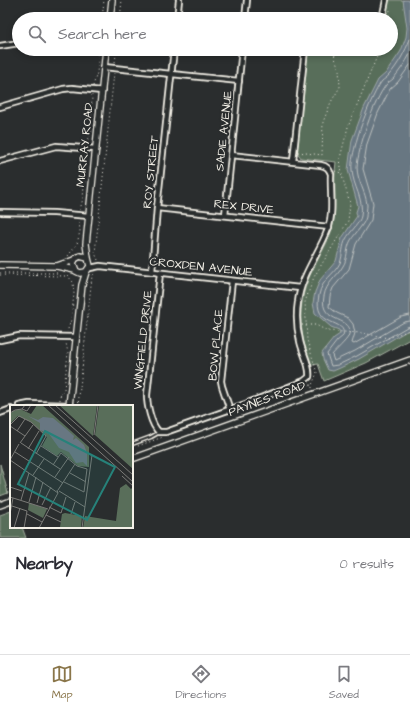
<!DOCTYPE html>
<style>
body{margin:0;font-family:"Architects Daughter",sans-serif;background:#f2f2f3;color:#2b2b33}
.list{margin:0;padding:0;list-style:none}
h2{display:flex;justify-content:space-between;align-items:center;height:52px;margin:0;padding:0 16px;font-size:17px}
h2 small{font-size:13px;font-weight:400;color:#7c7c81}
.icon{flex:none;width:22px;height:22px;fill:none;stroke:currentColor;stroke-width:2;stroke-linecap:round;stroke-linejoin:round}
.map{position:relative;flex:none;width:410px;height:538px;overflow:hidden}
.search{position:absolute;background:#fff;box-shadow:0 2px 6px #0003;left:12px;right:12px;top:12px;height:44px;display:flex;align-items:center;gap:10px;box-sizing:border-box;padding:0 14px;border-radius:22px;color:#7c7c81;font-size:15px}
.sheet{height:116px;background:#fff}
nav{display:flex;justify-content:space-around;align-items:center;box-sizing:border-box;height:56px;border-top:1px solid #e1e1e2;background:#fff;font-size:11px;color:#7c7c81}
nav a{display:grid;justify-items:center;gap:2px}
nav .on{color:#8a764a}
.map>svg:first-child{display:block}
</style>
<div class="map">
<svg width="410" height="538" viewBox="0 0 410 538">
<rect width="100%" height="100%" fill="#2a2d2e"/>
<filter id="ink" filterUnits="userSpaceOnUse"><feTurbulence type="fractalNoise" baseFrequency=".025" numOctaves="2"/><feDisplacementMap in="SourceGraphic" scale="8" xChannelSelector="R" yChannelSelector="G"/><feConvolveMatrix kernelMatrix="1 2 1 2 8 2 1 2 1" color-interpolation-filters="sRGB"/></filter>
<g filter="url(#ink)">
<!-- green -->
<g fill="#596e5a" stroke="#a6b0a1">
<path d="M389,0H410V339L366,363L324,381L318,364L313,365L310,364C299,331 296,302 313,269C320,254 329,242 333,225C337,204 333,183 336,162L301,158L297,152L308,49H391V19H385Z"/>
<polygon points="0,464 8,493 0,496"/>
<polygon points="11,511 11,527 22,527 26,538 0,538 0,515"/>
</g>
<!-- water -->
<polygon fill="#687782" stroke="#a0a8ab" points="403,0 410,0 410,329 359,359 340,368 333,371 328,370 323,359 322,353 334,338 340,334 339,330 331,327 315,313 313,303 315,292 320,280 336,261 342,238 357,216 356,212 358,206 348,170 352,140 364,108 378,80 386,73 401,51 406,37 407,28"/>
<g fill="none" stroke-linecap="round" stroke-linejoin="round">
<!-- shore -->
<g stroke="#bcc0bf" stroke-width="1">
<path d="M410,39C405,52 398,65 389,75C387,78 384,79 382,81C374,91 359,129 356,143C354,151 351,161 352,170C353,187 364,198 361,216C360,223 349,233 346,239C342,246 343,255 340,263C334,275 322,279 319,295C312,329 348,318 343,336L337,341L327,354L331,366L338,365L357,356L407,327L410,326"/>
<path d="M410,54C406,62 399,72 393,79C391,81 388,82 386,85C374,100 358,148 357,167C357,181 366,192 367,205C367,208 366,214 366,217C364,225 355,233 351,240C346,248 348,259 343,266C337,277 326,283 324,296C318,326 358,315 348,337C346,341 336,350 332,355L334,361L355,351L404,322L410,321"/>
<polyline points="410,65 398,82 390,89 378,113 367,144 363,169 373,203 371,220 356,244 349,269 333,288 330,296 329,307 337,313 348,318 353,324 355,333 352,343 354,344 401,317 410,315"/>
</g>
<!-- service casing -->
<g stroke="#f4f1e8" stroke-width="5">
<polyline id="service" points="132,444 151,437 158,433"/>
</g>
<!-- minor casing -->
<g stroke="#f4f1e8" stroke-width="8">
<g id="minor">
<polyline points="245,17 260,19"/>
<polyline points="177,19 179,0"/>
<polyline points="245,19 247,0"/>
<polyline points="382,19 386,0"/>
<polyline points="0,46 19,43"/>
<polyline points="104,67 239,81"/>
<polyline points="0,107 63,89 72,88 102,91"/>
<polyline points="0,161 56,146 96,149"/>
<polyline points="293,161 305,49"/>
<polyline points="157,208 329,227"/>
<polyline points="0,212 54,213 89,216"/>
<polyline points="225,215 242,49"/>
<polyline points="90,268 100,266 300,288"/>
<polyline points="152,272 157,208 174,49"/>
<path d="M160,273L147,395C147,405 151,425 159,432H166L248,403L304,381L309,377C311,366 302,352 300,341C297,329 296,315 298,302C301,275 319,254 328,229C334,212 330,192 331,174C329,169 327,166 321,165L231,155"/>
<polyline points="0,340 19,336 76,337"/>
<polyline points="19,406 29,404 70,405"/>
<polyline points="230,410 222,386 221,381 232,281"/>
<polyline points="0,413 11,409"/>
</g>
</g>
<!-- tertiary casing -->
<g stroke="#f4f1e8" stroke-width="8">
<g id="tertiary">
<polyline points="110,19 112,0"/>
<polyline points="88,258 80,256 75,259 73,263 76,271 80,273 86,272 90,266 88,258 86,244 106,49"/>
<polyline points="0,265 57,266 75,270"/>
<polyline points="57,266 74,260"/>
<polyline points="69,406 82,285 86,272"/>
<polyline points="132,459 410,360"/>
<polyline points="0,505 11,501"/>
</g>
</g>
<!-- path -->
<g stroke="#f4f1e8" stroke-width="1" stroke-dasharray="1 3" stroke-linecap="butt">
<polyline points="102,19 104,0"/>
<polyline points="120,19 122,0"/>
<polyline points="388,19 390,10"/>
<polyline points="115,62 117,49"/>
<polyline points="93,86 97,73 99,49"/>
<polyline points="87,143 91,132 92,95"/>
<polyline points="298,152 322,155 323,122 331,102 340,87 339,69 335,58 334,49"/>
<polyline points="335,171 341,173"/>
<polyline points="80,210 83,198 86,164 85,154"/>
<polyline points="68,256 77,244 80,231 79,221"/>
<polyline points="98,260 95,253 114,73"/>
<polyline points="0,273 59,273"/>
<polyline points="0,275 66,276"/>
<polyline points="67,275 73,282 74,294 71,320 67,332"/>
<polyline points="302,325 316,325 327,331 362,333 388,338 410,330"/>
<polyline points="312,388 312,385 317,373 307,340 305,302 314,277 348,221 350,203 342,176 340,158 348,127 380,49"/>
<polyline points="291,392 311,385"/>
<polyline points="60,400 60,396 64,389 68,353 66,343"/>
<polyline points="78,406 92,276 95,273"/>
<polyline points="138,446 163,437"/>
</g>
<!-- service -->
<use href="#service" stroke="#2a2d2e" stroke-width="2"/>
<!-- minor -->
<use href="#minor" stroke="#2a2d2e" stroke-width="4.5"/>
<!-- tertiary -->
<use href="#tertiary" stroke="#2a2d2e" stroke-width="5.5"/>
</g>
</g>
<g text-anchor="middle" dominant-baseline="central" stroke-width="4" stroke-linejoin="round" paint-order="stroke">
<!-- street labels -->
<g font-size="12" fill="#f4f1e8" stroke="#2a2d2e">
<text transform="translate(224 131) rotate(-84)">SADIE AVENUE</text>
<text transform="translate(85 145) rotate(-84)">MURRAY ROAD</text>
<text transform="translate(151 172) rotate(-84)">ROY STREET</text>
<text transform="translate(244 207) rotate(6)">REX DRIVE</text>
<text transform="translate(201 267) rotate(6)">CROXDEN AVENUE</text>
<text transform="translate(143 340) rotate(-84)">WINGFIELD DRIVE</text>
<text transform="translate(216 345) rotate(-85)">BOW PLACE</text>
<text transform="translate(267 399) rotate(-20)">PAYNES ROAD</text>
</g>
</g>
<!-- overview -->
<g transform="translate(10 405)">
<rect width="123" height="123" fill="#2a2d2e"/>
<path d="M27,0H32L79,42V62L68,61L51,47L47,51L32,41L37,32L21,17L8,11L0,19V9L3,6L10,4L21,9ZM49,0H87L83,31ZM89,0H123V64L85,30ZM116,79L121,84L123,82V123H73L75,111L106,116L110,83ZM19,98L37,104L33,113L18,105ZM55,108L72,111L71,123L50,122L52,109Z" fill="#596e5a"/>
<path d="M18,11L28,15L33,12L43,13L55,23L64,31L63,35L66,33L74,40L77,48V61L73,57L66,58L59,47L49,43L39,29L30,25V18Z" fill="#687782"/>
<path fill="none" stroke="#7b7b78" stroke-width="1" d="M38,0L123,77M45,0L123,70M12,4L17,6L21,0M0,8L5,5L12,4L15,0M0,20L9,11L21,17L36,31L26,49M0,21L15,31M7,26L15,14M84,30L88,0M10,38L23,20M11,38L50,64M31,41L48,52M18,44L29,26M5,47L53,78M0,55L48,88L47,85M0,55L9,39M43,60L51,48L67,61L77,64L74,87L54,77M60,68L76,77M23,70L34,54M112,71L123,81M45,72L59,52M0,82L12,86M48,85L65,59M49,86L75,102M0,92L38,104M11,95L19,68M19,97L26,72M27,98L33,77M32,100L41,82M2,101L17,106L14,123M39,102L51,108M51,108L56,92M0,109L3,93M17,109L32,117M61,109L65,97M36,110L51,117M4,123L10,103M29,123L48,88M72,123L82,50"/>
<path fill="#26827a" fill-opacity="0.15" stroke="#26827a" stroke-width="2" d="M35,26L105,62L77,115L8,79Z"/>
<rect width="123" height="123" fill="none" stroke="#f4f1e8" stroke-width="2"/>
</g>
</svg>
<div class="search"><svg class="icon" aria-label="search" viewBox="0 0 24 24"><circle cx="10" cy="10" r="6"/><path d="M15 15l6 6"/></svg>Search here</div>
</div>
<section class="sheet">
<h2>Nearby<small>0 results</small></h2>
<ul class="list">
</ul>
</section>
<nav>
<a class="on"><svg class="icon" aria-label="map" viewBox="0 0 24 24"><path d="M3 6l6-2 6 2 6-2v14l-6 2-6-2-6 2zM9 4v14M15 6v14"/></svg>Map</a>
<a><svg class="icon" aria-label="directions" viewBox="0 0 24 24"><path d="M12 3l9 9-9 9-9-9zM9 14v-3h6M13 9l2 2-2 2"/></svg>Directions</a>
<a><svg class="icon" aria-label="saved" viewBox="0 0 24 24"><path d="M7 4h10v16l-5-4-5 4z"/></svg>Saved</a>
</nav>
